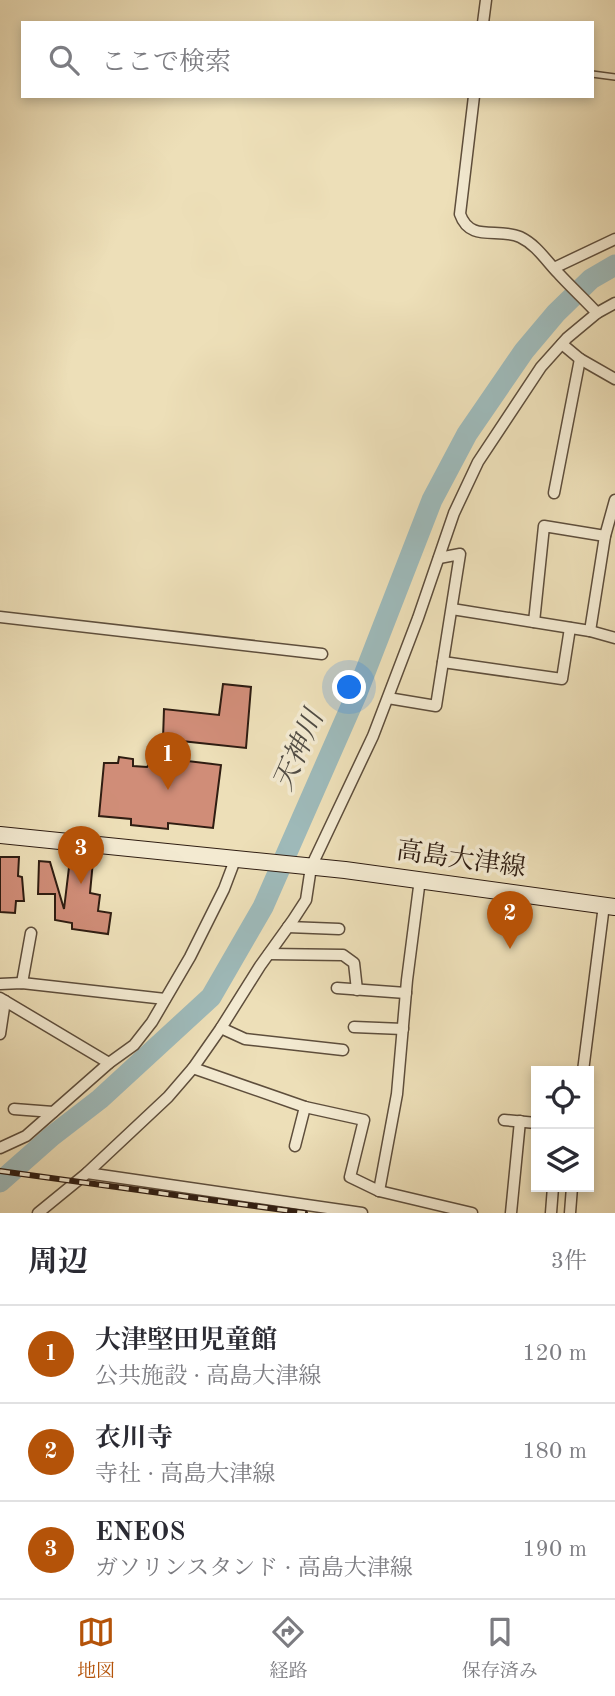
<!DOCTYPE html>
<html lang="ja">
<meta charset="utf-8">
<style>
body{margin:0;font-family:"Old Standard TT","Noto Serif JP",serif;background:#f2f2f3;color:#2b2b33}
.controls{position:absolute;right:21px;bottom:21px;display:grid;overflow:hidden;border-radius:0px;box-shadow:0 4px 10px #0003}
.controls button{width:63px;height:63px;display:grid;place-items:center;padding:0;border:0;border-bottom:2px solid #e1e1e2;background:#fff;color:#2b2b33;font:35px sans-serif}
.you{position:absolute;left:350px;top:688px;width:24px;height:24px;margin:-18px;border:5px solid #fff;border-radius:50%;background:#1a73e8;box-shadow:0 0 0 10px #1a73e833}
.badge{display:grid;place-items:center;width:46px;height:46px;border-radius:50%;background:#b45309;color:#fff;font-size:23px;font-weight:700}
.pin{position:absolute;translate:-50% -58px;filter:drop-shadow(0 2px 4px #0008)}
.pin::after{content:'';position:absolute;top:37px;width:24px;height:21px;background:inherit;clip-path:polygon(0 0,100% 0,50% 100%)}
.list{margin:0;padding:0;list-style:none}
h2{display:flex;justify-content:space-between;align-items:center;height:91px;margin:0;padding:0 28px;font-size:30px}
h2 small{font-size:23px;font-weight:400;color:#7c7c81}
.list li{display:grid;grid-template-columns:46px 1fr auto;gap:21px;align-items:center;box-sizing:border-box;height:98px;padding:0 28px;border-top:2px solid #e1e1e2}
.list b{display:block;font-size:26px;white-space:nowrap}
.list p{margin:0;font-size:23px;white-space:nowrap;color:#7c7c81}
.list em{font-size:23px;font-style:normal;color:#7c7c81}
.icon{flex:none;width:38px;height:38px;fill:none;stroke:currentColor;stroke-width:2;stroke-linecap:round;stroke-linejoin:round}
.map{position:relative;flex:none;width:615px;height:1213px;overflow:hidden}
.search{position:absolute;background:#fff;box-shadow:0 4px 10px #0003;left:21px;right:21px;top:21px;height:77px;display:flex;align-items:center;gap:18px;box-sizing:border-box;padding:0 24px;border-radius:0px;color:#7c7c81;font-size:26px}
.sheet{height:385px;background:#fff}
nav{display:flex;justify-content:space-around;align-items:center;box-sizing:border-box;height:98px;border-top:2px solid #e1e1e2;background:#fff;font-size:19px;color:#7c7c81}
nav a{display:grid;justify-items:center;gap:4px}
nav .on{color:#b45309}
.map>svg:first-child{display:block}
</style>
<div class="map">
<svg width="615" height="1213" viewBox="0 0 615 1213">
<rect width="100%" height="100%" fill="#eddfb8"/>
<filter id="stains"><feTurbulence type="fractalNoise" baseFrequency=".00286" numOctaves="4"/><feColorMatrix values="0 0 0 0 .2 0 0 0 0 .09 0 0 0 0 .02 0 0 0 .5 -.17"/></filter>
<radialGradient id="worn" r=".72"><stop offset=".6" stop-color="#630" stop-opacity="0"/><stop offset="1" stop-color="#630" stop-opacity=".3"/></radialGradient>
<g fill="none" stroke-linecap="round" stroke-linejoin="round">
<!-- river -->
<polyline stroke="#9ebaba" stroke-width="21" points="0,1182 52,1136 100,1099 211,997 263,907 357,693 432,500 467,434 524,351 556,313 591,279 615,265"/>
</g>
<!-- building -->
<g fill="#d08d78" stroke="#2f1d12" stroke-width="2">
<polygon points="223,684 251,687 246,748 163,739 164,709 219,715"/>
<polygon points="119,757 133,759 133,766 147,767 154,757 221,765 213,828 168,823 168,829 131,825 131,819 99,816 104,763 118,763"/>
<polygon points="0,857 19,857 18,876 22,877 24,901 16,901 15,913 0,912"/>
<polygon points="70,859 93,861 90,893 100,895 98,911 111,913 108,934 72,929 72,923 55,920 55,894 38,894 39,861 50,862 64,909"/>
</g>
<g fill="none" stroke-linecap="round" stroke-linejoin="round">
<!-- service casing -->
<g stroke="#5e4e3c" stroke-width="8">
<polyline id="service" points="592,74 615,77"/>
</g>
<!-- minor casing -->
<g stroke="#5e4e3c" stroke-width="13">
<g id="minor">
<polyline points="483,23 486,0"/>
<path d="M474,96L460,214C470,243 498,227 520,237C537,245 547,262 559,274C572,288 585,300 597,313"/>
<polyline points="554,268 615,239"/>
<polyline points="562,344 580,359 615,379"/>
<polyline points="554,493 580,359"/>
<polyline points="452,609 590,631 615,638"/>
<polyline points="0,617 322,654"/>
<polyline points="534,622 544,526 605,536"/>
<polyline points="590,631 605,536 615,500"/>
<polyline points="443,662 562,679 570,628"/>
<polyline points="388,698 436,706 460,554 439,558"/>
<polyline points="288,927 339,929"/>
<polyline points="269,954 343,955 354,963 357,990"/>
<polyline points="22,983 31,933"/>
<polyline points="0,984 22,983 165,999"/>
<polyline points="337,988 406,993"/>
<polyline points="0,998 109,1063"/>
<polyline points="354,1027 403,1029"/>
<polyline points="221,1028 245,1039 343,1050"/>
<polyline points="0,1034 5,1001"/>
<polyline points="193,1068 305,1107 364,1120 350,1177 379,1191 472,1213"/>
<polyline points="583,1071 604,905"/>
<polyline points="14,1109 53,1112"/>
<polyline points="504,1120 536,1123"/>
<polyline points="295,1146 305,1107"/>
<polyline points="0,1148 26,1136 109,1063 134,1045 152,1022 190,957 224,889 235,860"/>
<polyline points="87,1173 362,1213"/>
<polyline points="379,1191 397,1094 407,980 420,879"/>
<polyline points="38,1213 87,1173 168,1097 193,1068 221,1028 260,966 293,920 306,900 311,867 373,736 418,618 454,513 478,462 541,367 567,338 597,313 615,303"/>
<polyline points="511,1213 520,1121"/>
<polyline points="551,1213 553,1187"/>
<polyline points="570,1213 572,1187"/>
</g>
</g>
<!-- secondary casing -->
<g stroke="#2f1d12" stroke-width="18">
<polyline id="secondary" points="0,835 345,870 615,907"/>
</g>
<!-- service -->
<use href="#service" stroke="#f3ead1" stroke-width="5"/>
<!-- minor -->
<use href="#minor" stroke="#f3ead1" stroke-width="10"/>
<!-- secondary -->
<use href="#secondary" stroke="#f3ead1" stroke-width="16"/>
<!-- rail casing -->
<g stroke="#2f1d12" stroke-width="6">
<polyline id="rail" points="0,1171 305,1213"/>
</g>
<!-- rail -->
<use href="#rail" stroke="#f3ead1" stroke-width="3.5" stroke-dasharray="10" stroke-linecap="butt"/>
</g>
<g text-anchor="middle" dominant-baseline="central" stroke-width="7" stroke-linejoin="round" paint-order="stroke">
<!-- street labels -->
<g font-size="26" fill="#2f1d12" stroke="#f3ead1">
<text transform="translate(461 860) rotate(8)">高島大津線</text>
</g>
<!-- water labels -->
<g font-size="28" font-style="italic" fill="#504c44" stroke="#f3ead1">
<text transform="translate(300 751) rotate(-66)">天神川</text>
</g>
</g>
<rect width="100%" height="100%" filter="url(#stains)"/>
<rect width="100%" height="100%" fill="url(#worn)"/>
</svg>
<div class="controls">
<button><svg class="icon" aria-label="locate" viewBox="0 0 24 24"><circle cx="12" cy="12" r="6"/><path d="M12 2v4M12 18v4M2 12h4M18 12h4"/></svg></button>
<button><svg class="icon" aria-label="layers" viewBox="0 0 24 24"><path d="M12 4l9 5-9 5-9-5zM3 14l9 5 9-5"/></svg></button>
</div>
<div class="you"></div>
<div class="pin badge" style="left:168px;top:790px">1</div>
<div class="pin badge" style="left:510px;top:949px">2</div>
<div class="pin badge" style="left:81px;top:884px">3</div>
<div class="search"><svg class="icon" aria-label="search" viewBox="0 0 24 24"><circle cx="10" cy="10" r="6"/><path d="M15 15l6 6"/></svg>ここで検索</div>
</div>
<section class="sheet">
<h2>周辺<small>3件</small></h2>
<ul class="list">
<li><span class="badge">1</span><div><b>大津堅田児童館</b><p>公共施設 · 高島大津線</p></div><em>120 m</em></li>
<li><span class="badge">2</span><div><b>衣川寺</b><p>寺社 · 高島大津線</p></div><em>180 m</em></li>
<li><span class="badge">3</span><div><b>ENEOS</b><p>ガソリンスタンド · 高島大津線</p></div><em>190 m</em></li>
</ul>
</section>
<nav>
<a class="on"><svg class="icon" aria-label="map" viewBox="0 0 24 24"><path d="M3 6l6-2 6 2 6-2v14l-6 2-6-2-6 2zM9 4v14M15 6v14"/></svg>地図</a>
<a><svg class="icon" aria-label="directions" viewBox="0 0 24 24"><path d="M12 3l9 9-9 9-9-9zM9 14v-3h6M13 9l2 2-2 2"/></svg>経路</a>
<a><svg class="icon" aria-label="saved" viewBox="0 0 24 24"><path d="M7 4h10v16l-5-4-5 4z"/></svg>保存済み</a>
</nav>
